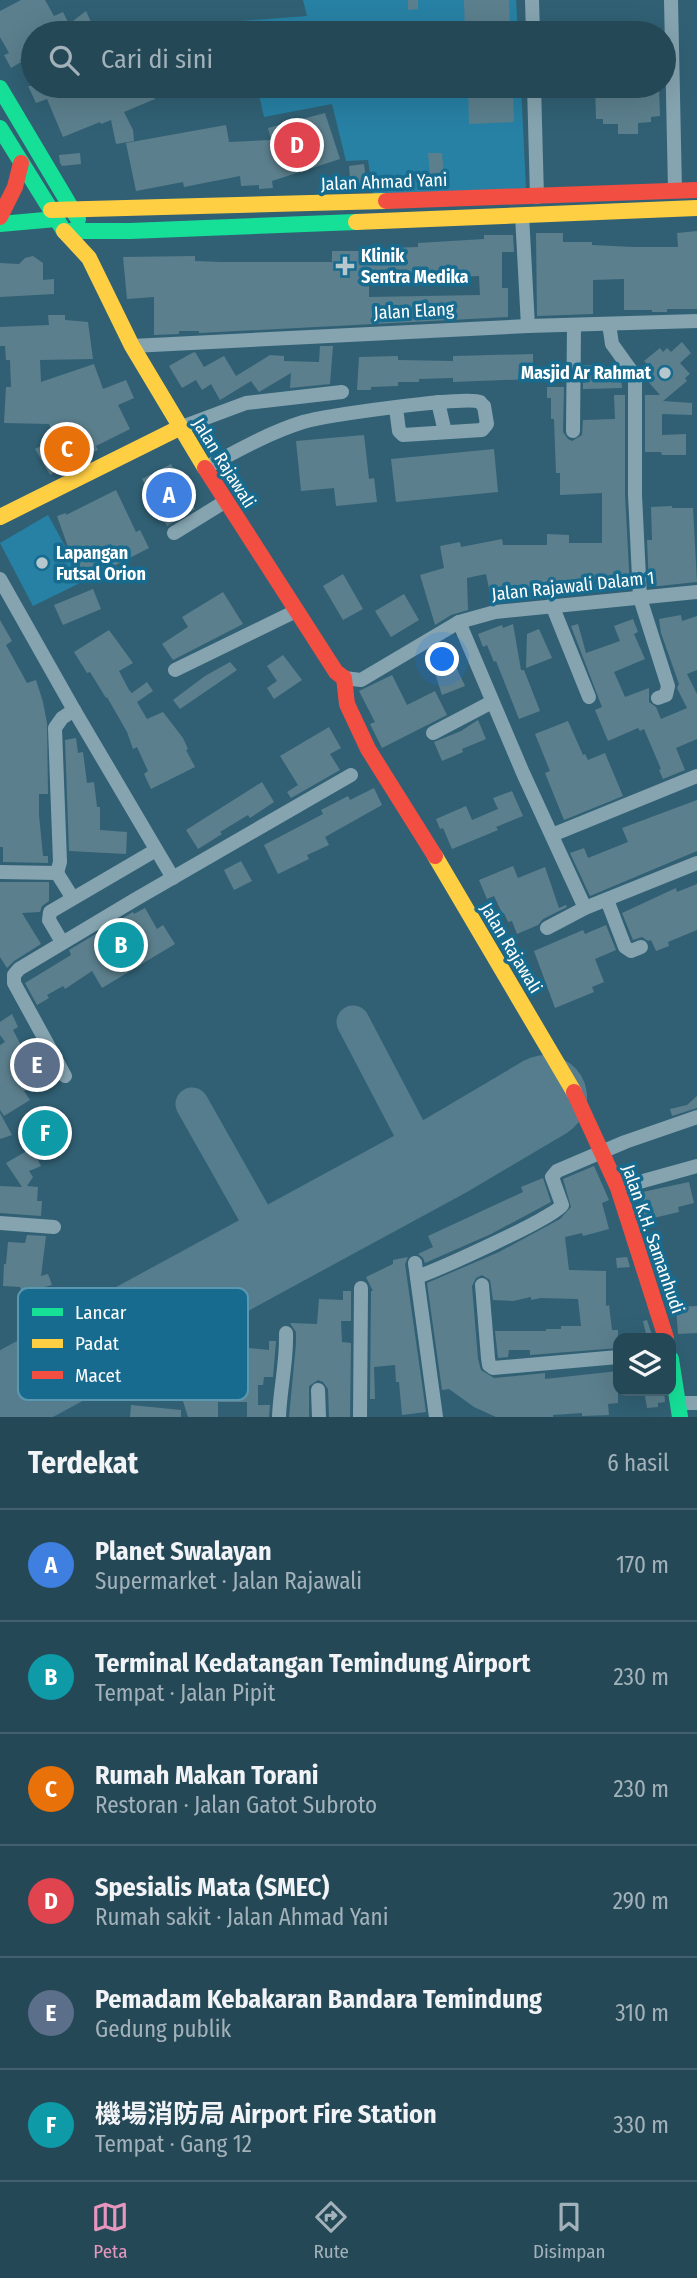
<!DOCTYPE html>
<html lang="id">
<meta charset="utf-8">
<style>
body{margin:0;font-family:"Fira Sans Condensed","Noto Sans SC",sans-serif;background:#2d4f5d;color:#f1f3f6}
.controls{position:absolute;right:21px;bottom:21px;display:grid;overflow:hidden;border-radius:14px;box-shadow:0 7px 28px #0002}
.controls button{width:63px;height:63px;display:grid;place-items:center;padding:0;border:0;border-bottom:2px solid #42606d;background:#254857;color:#f1f3f6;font:35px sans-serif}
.you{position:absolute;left:443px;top:660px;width:24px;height:24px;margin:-18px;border:5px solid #fff;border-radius:50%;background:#1a73e8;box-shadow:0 0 0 10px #1a73e833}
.badge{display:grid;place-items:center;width:46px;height:46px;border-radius:50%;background:#e797bd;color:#fff;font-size:23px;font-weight:700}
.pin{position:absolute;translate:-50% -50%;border:4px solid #fff;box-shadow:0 2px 7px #0006}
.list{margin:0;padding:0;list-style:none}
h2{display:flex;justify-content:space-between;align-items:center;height:91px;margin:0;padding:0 28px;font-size:30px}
h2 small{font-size:23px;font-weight:400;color:#a3b2ba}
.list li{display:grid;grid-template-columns:46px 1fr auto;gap:21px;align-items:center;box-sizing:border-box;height:112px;padding:0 28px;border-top:2px solid #42606d}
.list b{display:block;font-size:26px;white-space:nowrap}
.list p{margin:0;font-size:23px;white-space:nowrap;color:#a3b2ba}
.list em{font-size:23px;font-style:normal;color:#a3b2ba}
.icon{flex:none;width:38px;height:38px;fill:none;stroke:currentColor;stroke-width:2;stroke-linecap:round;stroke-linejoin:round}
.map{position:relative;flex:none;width:697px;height:1417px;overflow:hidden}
.search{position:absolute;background:#254857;box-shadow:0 7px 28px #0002;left:21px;right:21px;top:21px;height:77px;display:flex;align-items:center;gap:18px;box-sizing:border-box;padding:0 24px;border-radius:38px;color:#a3b2ba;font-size:26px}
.sheet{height:763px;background:#254857}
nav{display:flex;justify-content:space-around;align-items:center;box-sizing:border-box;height:98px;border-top:2px solid #42606d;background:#254857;font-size:19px;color:#a3b2ba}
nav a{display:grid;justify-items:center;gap:4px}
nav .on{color:#e797bd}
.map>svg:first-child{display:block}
</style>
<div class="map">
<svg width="697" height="1417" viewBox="0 0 697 1417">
<rect width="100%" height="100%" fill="#316074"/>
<!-- green -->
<g fill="#2781a4">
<polygon points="303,0 516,0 518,33 244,33 241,21 307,16"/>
<polygon points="257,86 521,86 526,189 373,195 368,160 346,161 332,104 264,117"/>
<polygon points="48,515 84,581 33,606 0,543"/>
</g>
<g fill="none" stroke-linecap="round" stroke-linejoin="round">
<!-- taxiway -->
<g stroke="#567d8e" stroke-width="33">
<polyline points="353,1022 417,1144 416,1166 411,1174"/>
<polyline points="192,1104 260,1224 276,1233 307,1231"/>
<polyline points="417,1144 430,1153 447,1155"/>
<polyline points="251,1261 264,1235 260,1224"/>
</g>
<!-- runway -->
<polyline stroke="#567d8e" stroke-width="84" points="0,1398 447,1155 545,1097"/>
</g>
<!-- building -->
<g fill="#5c7f8d" fill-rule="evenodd">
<polygon points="21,0 45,0 54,16 63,12 69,24 86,11 91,22 73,32 74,33 33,33 33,53 20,60 21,62 11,68 4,55 9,53 0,37 0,11"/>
<polygon points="408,0 418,0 418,9 408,10"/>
<polygon points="464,0 509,0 510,33 465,33"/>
<polygon points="431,21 432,33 418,33 417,23"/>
<polygon points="28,86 62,86 65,92 79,86 149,86 155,99 124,112 133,130 134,141 116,144 111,120 101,124 100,122 63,137 47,99 36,103"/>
<polygon points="468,86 513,86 514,122 469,124"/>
<polygon points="595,86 659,86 660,116 651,117 651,122 638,123 638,134 618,134 618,124 603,124 603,119 596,119"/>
<polygon points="325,113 340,159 272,181 273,188 259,189 259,185 241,186 240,176 184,187 183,182 136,191 126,143 226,125 229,142 271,140 268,128"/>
<polygon points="80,153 81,164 62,166 60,163 59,155"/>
<polygon points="428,153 442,153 445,186 431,186"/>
<polygon points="364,164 367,189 351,189 349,166"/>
<polygon points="697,231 697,309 667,309 667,312 652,312 652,310 624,310 624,279 593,280 593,314 537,316 536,233 563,233 563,242 592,242 592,245 633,247 678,247 677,233"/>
<path d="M484,235H513L514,252H502V288H508V317L199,333V331H179V334L154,335V297L127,299L123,257L195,256V261L221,262H332V251H359V255H390V248L418,247V243L484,239ZM479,276L480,295L369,297V281Z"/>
<polygon points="33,256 43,263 43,280 54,279 54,294 0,297 0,263 19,264 25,258"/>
<polygon points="48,315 65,315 65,320 88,322 93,359 40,360 41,382 94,364 103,389 126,380 134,398 118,405 130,429 96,446 98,450 50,475 35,449 55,439 49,424 4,423 6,387 11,387 10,360 6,360 5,346 0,346 0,327 49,325"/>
<polygon points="682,342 691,353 680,363 690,374 685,378 687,381 663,401 692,403 692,415 662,414 662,435 686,434 686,455 662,455 661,452 645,452 645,395 660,395 645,378 643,370 648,365 644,361 660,348 663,352 667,348 671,352"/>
<polygon points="320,346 333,346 330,384 290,388 291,373 259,392 251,381 220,400 211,384 202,390 196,380 182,388 169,366 192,353 195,352 204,367 224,356 236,376 270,355 284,356 284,361 319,362"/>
<polygon points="533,354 533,379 453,382 453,378 419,379 419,382 398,382 398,386 371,387 371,390 357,390 359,357 398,356 398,360 453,361 453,356"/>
<polygon points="583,365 603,365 603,373 621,373 622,388 583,389"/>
<polygon points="547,387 564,387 563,432 568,439 572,441 582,435 583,420 615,419 614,395 625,395 625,495 630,589 569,592 528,599 529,589 507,589 509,601 492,603 486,574 467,578 468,610 451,615 435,625 420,575 444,568 440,546 460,542 461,547 502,539 503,545 547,545 547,534 569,535 569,543 602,543 602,493 560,495 560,473 556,473 554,419 551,419 551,398 547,398"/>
<polygon points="364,435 369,479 374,478 377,502 336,506 334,488 301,491 296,441"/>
<polygon points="494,449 498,492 396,502 391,459"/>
<polygon points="171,464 195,509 167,526 142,479"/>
<polygon points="116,490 136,532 140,530 149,548 85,581 68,547 57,516 66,513 66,515"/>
<polygon points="672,506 672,508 693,508 697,582 649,587 647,540 652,540 651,507"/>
<polygon points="343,574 363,609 343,620 323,586"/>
<polygon points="93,589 101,609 63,625 54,605"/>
<polygon points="223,592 243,624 173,660 162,644 188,627 182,617"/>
<polygon points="404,594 419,620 391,637 375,611"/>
<polygon points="681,615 682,621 697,616 697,670 687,674 697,694 697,739 676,748 685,770 663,779 659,770 661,769 644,729 640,731 638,728 608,741 595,710 602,707 571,626 578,624 586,653 620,641 614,626 633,619 638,632 634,634 645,659 614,672 625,697 649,688 649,702 656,707 661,719 687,708 677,688 679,684 661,633 659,619"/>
<polygon points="0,620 12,641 6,645 27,683 36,680 43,702 47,723 48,794 39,794 39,815 43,856 48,856 48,863 3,862 3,847 0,847"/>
<polygon points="513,624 521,670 524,670 540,711 519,719 496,661 494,662 487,645 483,647 478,634 502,625 503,628"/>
<polygon points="539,629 552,658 526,668 527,634"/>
<polygon points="109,630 133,663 119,671 129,690 132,693 147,682 153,691 137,702 147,719 163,712 183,738 188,749 186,750 195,767 151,789 144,774 148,771 137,747 133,749 127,732 107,697 106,698 90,672 87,673 74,652"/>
<polygon points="450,654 465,686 442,695 431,661"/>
<polygon points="283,655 302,680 274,699 267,688 277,681 267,666"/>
<polygon points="230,662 237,670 180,709 173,700 205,676"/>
<polygon points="392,675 407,705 435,691 447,715 382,748 370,724 375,722 359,691"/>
<polygon points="478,720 486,739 462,749 463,752 442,761 434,742 461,731"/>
<polygon points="568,721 583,755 585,754 588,760 605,753 623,796 564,820 545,773 550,771 535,734"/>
<polygon points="329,727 341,748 330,754 340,770 291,798 287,792 298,785 280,756"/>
<polygon points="76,738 78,753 83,752 87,783 94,782 97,807 100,807 100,830 127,832 126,854 69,851 65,740"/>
<polygon points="262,782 274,802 250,818 248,815 220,832 222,834 198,849 186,830"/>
<polygon points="374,788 382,805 325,837 329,845 307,855 309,859 278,874 264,845 323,814 321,810 348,796 350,800"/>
<polygon points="512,791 523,816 496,827 498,830 452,849 443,828 440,829 436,819 466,806 472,820 498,809 493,798"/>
<polygon points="697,800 697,851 590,896 570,853 584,848 588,858 628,842 622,828"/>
<polygon points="241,861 252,881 234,890 224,870"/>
<polygon points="513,866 518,878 545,867 559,908 566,905 567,907 543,919 538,925 517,934 512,921 508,922 504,913 502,913 494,896 487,899 479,880"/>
<polygon points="0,882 49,882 49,901 42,906 40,912 22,913 41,944 14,961 7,968 0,957"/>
<polygon points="697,884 697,930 668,942 669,946 656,951 651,940 648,941 642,937 633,940 622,913 676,888 677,892"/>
<polygon points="145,908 157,929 163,925 175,944 102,988 92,971 65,989 63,986 47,995 49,998 37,1005 25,983 71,955 69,950 133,912 134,914"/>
<polygon points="606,925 616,950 595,959 604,982 592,987 594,992 555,1008 534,951 583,930 585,934"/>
<polygon points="12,1014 18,1027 13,1030 25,1053 37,1046 53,1074 24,1091 30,1100 4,1116 0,1110 0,1045 5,1042 0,1035 0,1022"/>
<polygon points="697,1096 697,1108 672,1116 670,1109 687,1105"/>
<polygon points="0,1113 12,1135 0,1139"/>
<polygon points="55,1115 64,1139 35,1149 26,1127"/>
<polygon points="32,1148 41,1166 29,1171 33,1177 27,1186 38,1187 37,1201 42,1201 41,1216 0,1213 0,1186 22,1187 6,1163"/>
<polygon points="594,1166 609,1200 602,1203 609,1229 583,1236 582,1233 565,1237 569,1270 606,1271 606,1306 609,1305 612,1330 618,1330 618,1348 530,1355 530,1350 509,1350 508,1357 498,1358 495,1331 546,1331 546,1329 561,1329 561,1326 581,1326 578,1299 541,1298 531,1300 531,1297 513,1301 493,1300 490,1280 482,1275 476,1278 472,1286 478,1359 481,1370 494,1378 545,1373 545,1379 618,1371 618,1403 608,1404 609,1415 582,1416 582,1413 553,1415 553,1417 496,1417 474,1407 449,1389 442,1390 427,1283 499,1252 560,1219 571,1207 563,1179"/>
<polygon points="543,1178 551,1202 549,1203 491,1234 425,1263 423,1258 418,1254 433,1247 428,1236 523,1192 521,1187"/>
<polygon points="689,1182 694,1203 678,1207 679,1212 645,1220 638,1193"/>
<polygon points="27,1235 46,1236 41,1276 48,1274 52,1285 22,1293 20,1287 3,1286 4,1264 6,1264 8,1242 25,1243"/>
<polygon points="408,1257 405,1264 426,1412 402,1415 399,1382 396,1382 395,1365 374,1367 375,1399 370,1399 371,1291 373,1291 366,1277 393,1264 393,1260"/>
<polygon points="627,1257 630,1267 617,1268 616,1258"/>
<polygon points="343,1291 351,1291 351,1321 341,1321 342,1342 351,1343 350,1417 329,1417 328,1389 323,1382 318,1380 309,1386 309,1417 289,1417 296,1344 296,1332 290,1323 317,1324 319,1299 343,1300"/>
<polygon points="697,1306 697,1333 678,1334 676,1307"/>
<polygon points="647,1320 653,1338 647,1338 643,1321"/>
<polygon points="269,1341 276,1341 273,1377 264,1377 263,1385 258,1385 258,1405 270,1405 269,1417 247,1417 247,1402 218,1402 218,1417 188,1417 177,1382 203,1374 203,1371 227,1367 227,1357 247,1357 248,1348 269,1350"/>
<polygon points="644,1391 664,1391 665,1402 658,1403 658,1407 647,1408"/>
<polygon points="131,1405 181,1410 181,1417 130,1417"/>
</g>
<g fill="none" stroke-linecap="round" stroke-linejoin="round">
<!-- street -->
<g stroke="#85a4b0" stroke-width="14">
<polyline points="532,0 533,33"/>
<polyline points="671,0 675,190"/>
<polyline points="534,86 537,197"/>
<polyline points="522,215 528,326"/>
<polyline points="609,324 612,344 635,376 635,495 640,598 668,686 666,695 658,698"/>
<polyline points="132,346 528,326 697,321"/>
<polyline points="438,402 445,432"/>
<polyline points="179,428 246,403 342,392"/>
<polyline points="573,431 574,325"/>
<path d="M205,468C237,451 268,433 303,422C323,416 467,395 480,402C481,403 482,405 484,406L487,424L482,430L403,435L399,431L396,408"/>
<polyline points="174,533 226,501"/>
<polyline points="0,579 74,710 173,878"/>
<polyline points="552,605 589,697"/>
<polyline points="459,622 523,773 585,908"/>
<polyline points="175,670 296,611"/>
<polyline points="344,678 361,680 459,622 495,612 697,592"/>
<polyline points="433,733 492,702"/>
<polyline points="552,835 697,776"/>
<polyline points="0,872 57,873"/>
<polyline points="57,873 60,862 55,728 62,718 74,710"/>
<polyline points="57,873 72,897"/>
<polyline points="607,900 625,947 631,951 641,947"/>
<polyline points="547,928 585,908 697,863"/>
<polyline points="62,942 49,920 50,912 156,850"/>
<polyline points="65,1076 14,983 14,975 19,969 136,899 351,775"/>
<polyline points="618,1188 697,1166"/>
<polyline points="0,1223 54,1227"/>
<polyline points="415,1263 436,1417"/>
<path d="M417,1277C437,1270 556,1217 562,1205L552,1177L557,1171L625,1142L697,1117"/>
<polyline points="482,1285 488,1358 489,1365 493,1368 618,1357"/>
<polyline points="318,1390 319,1417"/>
<polyline points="678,1403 697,1403"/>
<path d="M279,1417C280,1388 287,1362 286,1333"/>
<polyline points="360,1417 361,1288"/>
</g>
<!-- fast -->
<g stroke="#16e098" stroke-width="16">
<polyline points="0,88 78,219"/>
<polyline points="0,128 64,231 130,231 356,222"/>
<polyline points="0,224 56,219"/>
<polyline points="671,1359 680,1417"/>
</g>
<!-- slow -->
<g stroke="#ffcf43" stroke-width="16">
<polyline points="51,210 386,201"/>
<polyline points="356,222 697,208"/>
<polyline points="64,231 89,258 132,346 205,468"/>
<polyline points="0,517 179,428"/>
<polyline points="435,856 574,1092"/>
</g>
<!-- jam -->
<g stroke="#f24e42" stroke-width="16">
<polyline points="386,201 697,190"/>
<polyline points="0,217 15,187 21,163"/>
<polyline points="205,468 336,672 344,678 347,704 368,749 435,856"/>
<polyline points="574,1092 618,1188 666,1338"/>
</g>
</g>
<!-- markers -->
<g fill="#b7c7ce" stroke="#166b8f" stroke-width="2.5">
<path d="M341.5 255.5h7v7h7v7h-7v7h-7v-7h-7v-7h7z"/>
<circle cx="665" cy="373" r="7"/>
<circle cx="42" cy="563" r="7"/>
</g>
<g text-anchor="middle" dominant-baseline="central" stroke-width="7" stroke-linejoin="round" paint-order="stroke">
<!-- street labels -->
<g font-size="18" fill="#fff" stroke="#166b8f">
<text transform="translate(384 182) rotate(-2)">Jalan Ahmad Yani</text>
<text transform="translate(414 311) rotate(-3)">Jalan Elang</text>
<text transform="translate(224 463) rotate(58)">Jalan Rajawali</text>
<text transform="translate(573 586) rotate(-6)">Jalan Rajawali Dalam 1</text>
<text transform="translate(511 948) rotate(59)">Jalan Rajawali</text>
<text transform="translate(653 1239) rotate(71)">Jalan K.H. Samanhudi</text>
</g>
<!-- poi labels -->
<g font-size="18" font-weight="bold" fill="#fff" stroke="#166b8f" text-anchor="start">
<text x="361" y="256">Klinik<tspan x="361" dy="21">Sentra Medika</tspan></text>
<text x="651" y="373" text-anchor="end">Masjid Ar Rahmat</text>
<text x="56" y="553">Lapangan<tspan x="56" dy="21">Futsal Orion</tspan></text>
</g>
</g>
<!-- legend -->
<rect x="18" y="1288" width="230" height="112" rx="10" fill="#166b8f" stroke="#5c97b1" stroke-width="2"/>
<rect x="32" y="1308" width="31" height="8" fill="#16e098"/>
<rect x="32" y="1339" width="31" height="9" fill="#ffcf43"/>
<rect x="32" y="1371" width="31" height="8" fill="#f24e42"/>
<g font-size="19" fill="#fff">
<text x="75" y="1319">Lancar</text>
<text x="75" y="1350">Padat</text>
<text x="75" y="1382">Macet</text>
</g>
</svg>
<div class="controls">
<button><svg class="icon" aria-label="layers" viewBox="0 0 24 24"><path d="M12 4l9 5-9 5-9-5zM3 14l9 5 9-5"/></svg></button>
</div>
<div class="you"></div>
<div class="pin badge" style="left:169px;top:495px;background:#3f7fe0">A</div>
<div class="pin badge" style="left:121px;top:945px;background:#0f9aa8">B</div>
<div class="pin badge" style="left:67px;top:449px;background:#e8710a">C</div>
<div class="pin badge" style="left:297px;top:145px;background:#e0444e">D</div>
<div class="pin badge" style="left:37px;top:1065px;background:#5c6f8a">E</div>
<div class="pin badge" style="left:45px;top:1133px;background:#0f9aa8">F</div>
<div class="search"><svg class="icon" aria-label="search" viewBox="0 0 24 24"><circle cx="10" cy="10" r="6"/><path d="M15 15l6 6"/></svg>Cari di sini</div>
</div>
<section class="sheet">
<h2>Terdekat<small>6 hasil</small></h2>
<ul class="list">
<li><span class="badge" style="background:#3f7fe0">A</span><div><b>Planet Swalayan</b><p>Supermarket · Jalan Rajawali</p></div><em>170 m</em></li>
<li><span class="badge" style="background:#0f9aa8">B</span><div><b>Terminal Kedatangan Temindung Airport</b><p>Tempat · Jalan Pipit</p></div><em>230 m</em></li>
<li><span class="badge" style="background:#e8710a">C</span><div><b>Rumah Makan Torani</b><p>Restoran · Jalan Gatot Subroto</p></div><em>230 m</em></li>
<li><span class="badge" style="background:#e0444e">D</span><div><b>Spesialis Mata (SMEC)</b><p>Rumah sakit · Jalan Ahmad Yani</p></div><em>290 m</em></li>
<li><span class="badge" style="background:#5c6f8a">E</span><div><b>Pemadam Kebakaran Bandara Temindung</b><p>Gedung publik</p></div><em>310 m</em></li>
<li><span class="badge" style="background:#0f9aa8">F</span><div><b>機場消防局 Airport Fire Station</b><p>Tempat · Gang 12</p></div><em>330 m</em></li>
</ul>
</section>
<nav>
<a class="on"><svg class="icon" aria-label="map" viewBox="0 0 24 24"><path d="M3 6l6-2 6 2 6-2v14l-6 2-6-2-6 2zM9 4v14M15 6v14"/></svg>Peta</a>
<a><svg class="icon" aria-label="directions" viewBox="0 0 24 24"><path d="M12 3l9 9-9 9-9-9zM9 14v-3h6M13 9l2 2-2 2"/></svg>Rute</a>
<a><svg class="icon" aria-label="saved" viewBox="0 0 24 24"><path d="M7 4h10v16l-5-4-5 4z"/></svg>Disimpan</a>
</nav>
